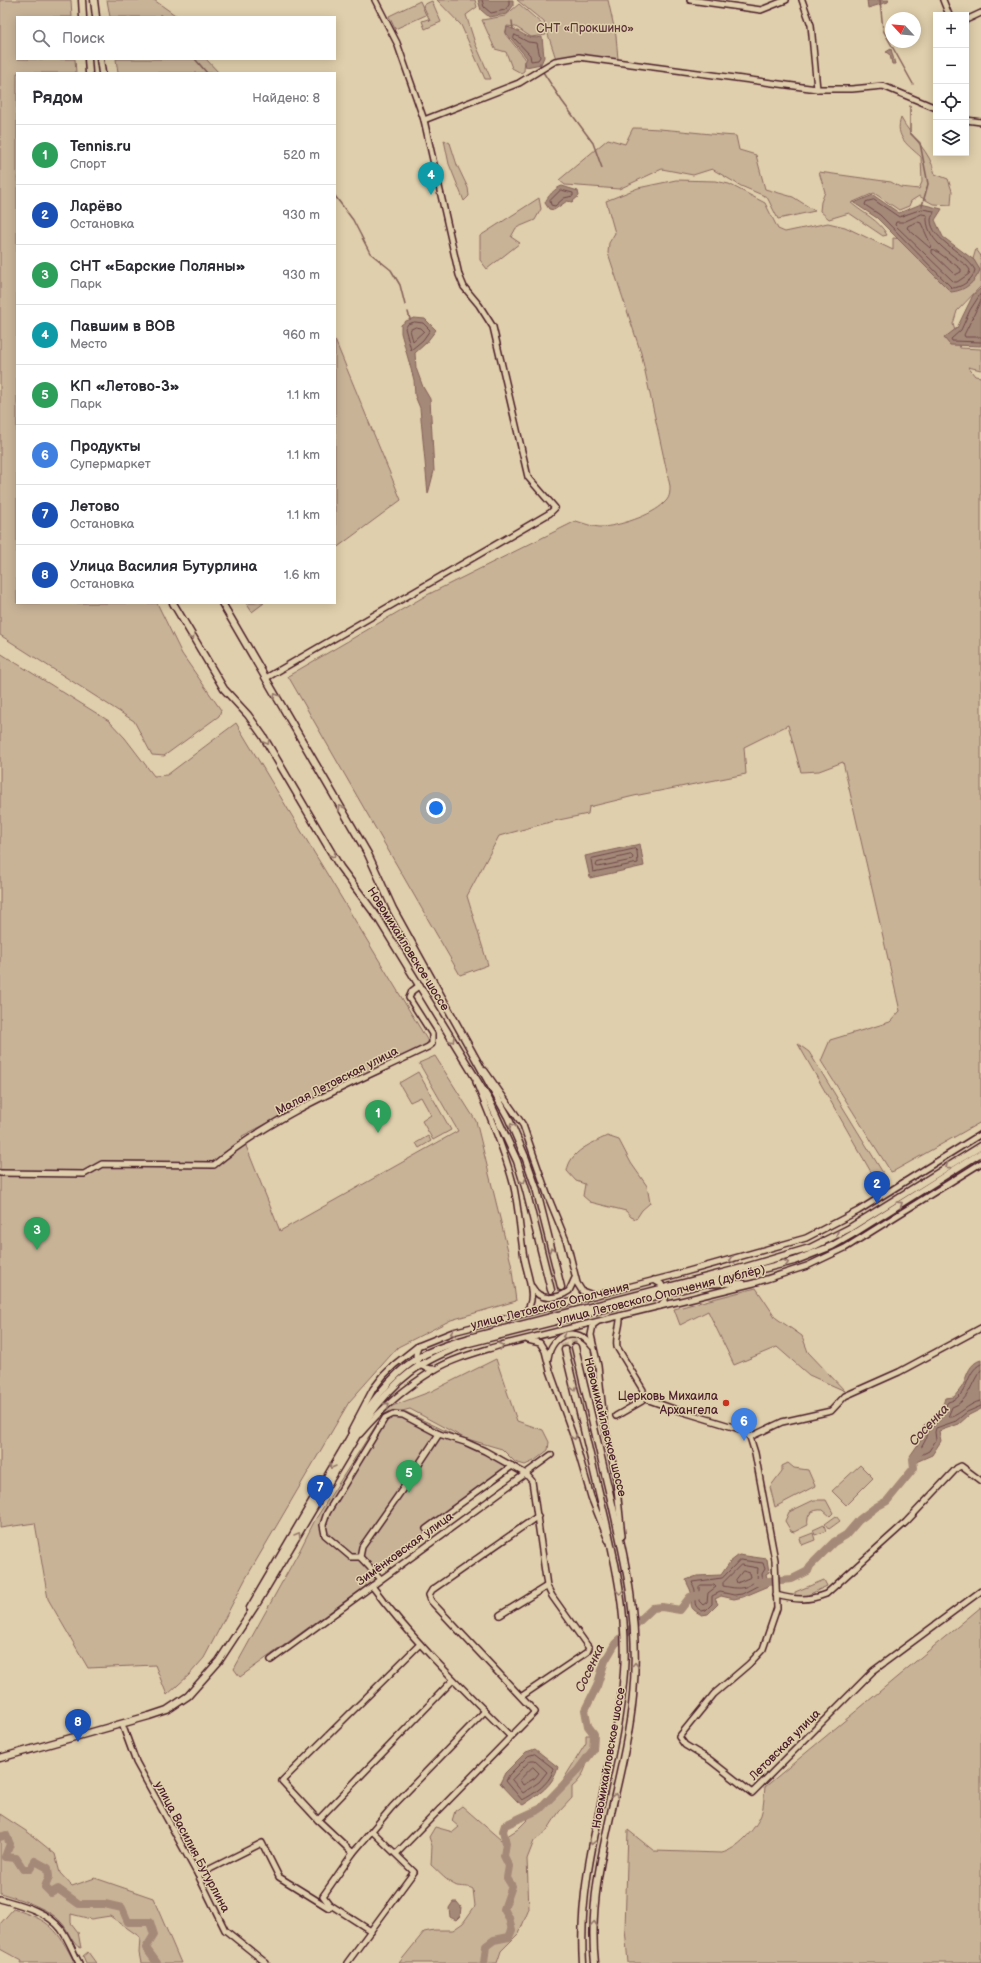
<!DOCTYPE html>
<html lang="ru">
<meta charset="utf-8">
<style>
body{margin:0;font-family:"Balsamiq Sans",sans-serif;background:#f2f2f3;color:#2b2b33}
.controls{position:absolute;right:12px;top:12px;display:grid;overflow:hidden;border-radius:0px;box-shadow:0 2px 10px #0003}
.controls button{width:36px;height:36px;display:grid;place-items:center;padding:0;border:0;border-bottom:1px solid #e1e1e2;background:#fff;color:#2b2b33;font:20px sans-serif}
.compass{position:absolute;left:885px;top:12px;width:36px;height:36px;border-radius:50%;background:#fff;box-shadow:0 2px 10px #0003;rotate:296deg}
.you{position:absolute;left:436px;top:808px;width:14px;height:14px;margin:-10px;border:3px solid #fff;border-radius:50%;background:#1a73e8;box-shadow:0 0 0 6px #1a73e833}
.badge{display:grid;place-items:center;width:26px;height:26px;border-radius:50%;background:#d93025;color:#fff;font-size:13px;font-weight:700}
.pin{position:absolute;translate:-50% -33px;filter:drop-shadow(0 1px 2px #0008)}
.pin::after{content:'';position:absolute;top:21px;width:14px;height:12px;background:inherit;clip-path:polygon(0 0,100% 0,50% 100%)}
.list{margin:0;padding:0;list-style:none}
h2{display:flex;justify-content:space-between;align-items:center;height:52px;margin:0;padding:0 16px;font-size:17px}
h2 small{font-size:13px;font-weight:400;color:#7c7c81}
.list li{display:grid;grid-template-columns:26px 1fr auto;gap:12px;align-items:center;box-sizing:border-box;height:60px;padding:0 16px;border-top:1px solid #e1e1e2}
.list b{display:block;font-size:15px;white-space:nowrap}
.list p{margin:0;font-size:13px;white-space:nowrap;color:#7c7c81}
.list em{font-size:13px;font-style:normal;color:#7c7c81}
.icon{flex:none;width:22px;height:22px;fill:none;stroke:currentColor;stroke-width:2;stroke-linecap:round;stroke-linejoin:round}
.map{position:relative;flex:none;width:981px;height:1963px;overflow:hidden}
.search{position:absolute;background:#fff;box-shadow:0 2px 10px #0003;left:16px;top:16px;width:320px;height:44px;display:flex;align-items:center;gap:10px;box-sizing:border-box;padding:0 14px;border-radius:0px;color:#7c7c81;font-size:15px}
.panel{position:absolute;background:#fff;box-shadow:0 2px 10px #0003;left:16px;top:72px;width:320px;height:532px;border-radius:0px}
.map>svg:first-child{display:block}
</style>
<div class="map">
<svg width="981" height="1963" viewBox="0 0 981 1963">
<rect width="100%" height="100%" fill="#e0cfac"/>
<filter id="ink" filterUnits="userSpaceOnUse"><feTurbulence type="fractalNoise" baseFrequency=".025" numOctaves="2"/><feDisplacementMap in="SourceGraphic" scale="8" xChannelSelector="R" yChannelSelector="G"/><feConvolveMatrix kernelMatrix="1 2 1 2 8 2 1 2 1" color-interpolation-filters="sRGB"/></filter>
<g filter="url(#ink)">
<!-- green -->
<g fill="#c8b397" stroke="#896961">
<polygon points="0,0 71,0 72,17 17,17 17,59 75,59 76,73 17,73 17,603 157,603 182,654 221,710 219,716 164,756 152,755 134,721 0,635"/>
<polygon points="107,0 154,0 178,17 110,17"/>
<polygon points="437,0 475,0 477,7 466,15 475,43 491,79 485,79 461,25"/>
<polygon points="517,0 608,0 616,36 618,59 577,55 556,59 544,22"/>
<polygon points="420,1 426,15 395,29 389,16"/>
<polygon points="432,1 441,22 425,29 422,21 428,19 430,21 423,5"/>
<polygon points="519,4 543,25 546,35 531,37 516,27 507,26 505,34 525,58 524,71 521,73 512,68 506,52 495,49 482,20 505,16"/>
<polygon points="116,59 206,59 219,73 118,73"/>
<path d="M901,118C912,139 930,150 935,174L948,179L952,191L951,205L933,204L919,196L911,201L909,206L899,210L874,193L851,203C864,214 879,220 887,235L883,236L849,213L829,219L820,211L821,202L825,192L819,172L891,182L900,187L919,189L922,182L921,157C909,146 894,137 901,118Z"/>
<path d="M633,128C667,128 701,134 736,136L739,150L756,155L765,189L793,197L815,211L778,219L767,197L741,186L712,169L693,175L662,169L619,189L565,185L559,180L608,139L625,144Z"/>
<polygon points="444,140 450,143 457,165 468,188 469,196 464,201 449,164"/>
<path d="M676,180L715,181L729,184L765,203L778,229L785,232L828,223L845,227L893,250V238L902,239L976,271L973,259L976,249L981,256V286L957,311L953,324L960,348L981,349V370L968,367L975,376L981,377V1122L894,1171L891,1172L821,1061L830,1040L890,1022L900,1011L843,762L819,771L801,772L788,725L744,747L746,774L634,796L589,807L588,814L554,821L499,836L467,896L488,965L460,975L288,676L427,595L576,521C583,523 593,527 600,527C617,527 653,515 664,503C670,498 670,493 670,486L641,353L608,253L609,243L615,233L606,201L638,188Z"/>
<polygon points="539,198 541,209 535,220 516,228 511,237 520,243 487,269 480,260 480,236"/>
<polygon points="335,340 401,500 335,549"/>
<polygon points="246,603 264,603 252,612"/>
<polygon points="0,653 109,721 125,738 154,776 167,775 236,723 429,1043 242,1136 280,1231 458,1131 419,1063 435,1056 476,1121 511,1263 516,1301 451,1320 398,1347 349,1402 246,1578 204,1658 189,1675 167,1695 155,1665 88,1668 48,1599 35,1523 0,1528"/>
<polygon points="798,1044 809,1052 888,1181 879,1186"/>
<polygon points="418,1072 451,1130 433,1140 422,1121 431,1115 421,1097 410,1102 399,1083"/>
<polygon points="428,1136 431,1141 419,1148 416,1143"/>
<path d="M607,1136L619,1140L631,1163L647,1186L650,1203L642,1210L636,1219L631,1217L626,1211L590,1202L583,1196L585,1184L576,1181L567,1171C570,1151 591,1144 607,1136Z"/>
<polygon points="756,1288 776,1318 802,1336 808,1352 845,1391 809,1375 777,1347 734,1365 708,1311 680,1325 674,1309"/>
<polygon points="496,1359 517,1421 543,1430 549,1442 548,1450 534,1461 525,1465 515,1462 502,1449 464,1438 410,1409 394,1413 406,1412 519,1466 373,1569 377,1578 240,1677 234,1669 301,1548 315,1520 387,1408 432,1391"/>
<polygon points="788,1463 794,1468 808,1470 815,1486 775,1507 770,1487 782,1471 782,1466"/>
<polygon points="860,1465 873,1478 846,1505 832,1491"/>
<path d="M814,1500H826L833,1513L830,1516L823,1510C812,1509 806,1514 808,1525L794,1532L791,1531L785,1521L789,1512Z"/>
<polygon points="836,1516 840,1521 829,1529 825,1524"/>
<polygon points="824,1525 826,1531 815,1535 813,1530"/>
<polygon points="813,1533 815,1540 802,1545 800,1538"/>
<polygon points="824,1580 827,1586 806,1596 795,1595 795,1592"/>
<path d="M981,1607V1963H628L625,1929L628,1830L654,1851L722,1853C737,1849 755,1830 761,1815C764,1807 764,1795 765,1787Z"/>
<path d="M586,1735H590L593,1739C589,1756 586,1777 572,1787V1798L559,1812L546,1832L534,1841L527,1859L529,1909L519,1933L501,1951L497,1963H399L424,1932L434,1930H453L463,1923L475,1906L473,1889C468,1886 463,1887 457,1886C447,1882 439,1872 431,1865L432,1846L429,1837L435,1827L453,1832L459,1827L452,1821L455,1811L462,1806L501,1840L518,1829L557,1790L586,1743Z"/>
<path d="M0,1814L29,1833L55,1854L60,1873L72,1886L95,1878L153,1898L181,1963H141L139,1953L140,1937L110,1916L91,1919L71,1914V1923L78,1932L81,1948C71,1944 69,1930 61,1922C49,1908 17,1898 0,1893Z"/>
<path d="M13,1909C52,1921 56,1928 75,1963H21L22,1961L0,1949V1924Z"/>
<polygon points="88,1952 96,1963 86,1963 83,1956"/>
</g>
<!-- water -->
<g fill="#a58978" stroke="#815f59">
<polygon points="478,0 513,0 513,6 507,14 489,17 481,10"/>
<polygon points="867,0 889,0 888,2 868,8"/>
<path d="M507,27C522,30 525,41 542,37L544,57L541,64L526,67L525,62L527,58L506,33Z"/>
<polygon points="891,49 895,64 892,64 890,55 886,52"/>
<path d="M562,186L578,191L579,196L572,202L567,201L554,210L549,209L545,203C547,197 555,188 562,186Z"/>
<path d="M873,195L899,213L921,204L942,209L935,220L943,237L974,260L980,270C975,283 964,291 951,292L877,218L854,203Z"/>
<polygon points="981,288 981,346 950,345 944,338 957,328 973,295"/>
<polygon points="414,318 425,319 436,330 426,343 415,353 416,368 423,387 430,399 434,471 428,494 420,408 415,396 414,380 401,333 401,325 406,321"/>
<polygon points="640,844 644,866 590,878 585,856"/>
<path d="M981,1360V1409L969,1415L959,1424L939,1431L941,1441L932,1455L916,1462L910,1456L921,1440L924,1425C935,1421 942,1410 945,1398L954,1397C957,1393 962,1388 964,1383C967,1374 970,1363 981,1360Z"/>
<path d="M739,1555L767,1559L769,1572L766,1574L769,1586L743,1597L734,1599L721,1596L715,1599L718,1604L708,1614L702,1615C686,1607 693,1605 691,1592C690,1588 687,1584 686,1580L697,1576L721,1575L730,1562Z"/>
<path d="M535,1749L558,1767C554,1785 538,1795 523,1805L518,1802L500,1783L505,1773L526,1752Z"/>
<polygon points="453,1902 457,1902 461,1907 460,1916 456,1920 450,1917 449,1908"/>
</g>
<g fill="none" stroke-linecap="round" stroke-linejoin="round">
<!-- shore -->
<g stroke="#6e494a" stroke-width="1">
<polyline points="482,0 484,7 491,13 505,10 509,5 509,0"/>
<polygon points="515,35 528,42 537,43 540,57 538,60 531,61 530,55 514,38"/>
<polygon points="561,190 573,193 573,196 564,198 555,206 551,205 550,201"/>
<path d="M874,200L899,217L922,209L934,211C934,215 931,216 931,220C931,240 966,253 975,270C973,280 961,288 952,288L880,215L865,205L866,202Z"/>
<path d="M922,214L927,215C925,240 950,253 967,266L970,270L969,274L957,282H954L895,225L896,222H903Z"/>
<polygon points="918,222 921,223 931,245 930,248 907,228 908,226"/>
<polygon points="935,250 961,269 961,272 955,275 932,253 932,250"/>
<polyline points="981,293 970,310 961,330 951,339 952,341 981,342"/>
<polyline points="981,300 964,335 965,337 981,337"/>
<polygon points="415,322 423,323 430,330 423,340 411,350 405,328 408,324"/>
<polygon points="416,327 421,328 424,331 413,341 410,330"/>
<polygon points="635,849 637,851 638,863 593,872 591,859"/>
<polygon points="631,855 633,857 632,860 598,867 596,866 597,863"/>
<path d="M981,1364C964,1372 970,1397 948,1402L934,1425L928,1428L925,1441L917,1455L919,1456L929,1451L936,1440L935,1432L936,1428L956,1421L967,1412L981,1406"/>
<path d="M981,1370C971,1382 969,1402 952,1407L948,1417C956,1419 969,1402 981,1401"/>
<path d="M740,1560L763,1563L765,1569L762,1574L763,1583L742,1594L734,1595L720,1592L712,1596V1604L706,1610L702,1611C692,1606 696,1601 695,1591C695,1588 693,1586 692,1582L722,1578Z"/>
<path d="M741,1565L758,1568L757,1580C744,1590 739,1589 723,1586V1583Z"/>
<polygon points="743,1571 750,1573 751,1577 737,1583 736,1580"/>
<polygon points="701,1585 714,1585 716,1587 708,1593 707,1602 703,1605 699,1601 699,1587"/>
<path d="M535,1754L553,1768C553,1781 533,1795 522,1800L506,1781L509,1775L528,1756Z"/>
<polygon points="531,1760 534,1760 547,1772 539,1782 523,1793 512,1780"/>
<polygon points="533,1767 539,1773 535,1778 523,1785 520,1780"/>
</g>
<!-- stream -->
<g stroke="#815f59" stroke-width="1.5">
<polyline points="880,0 883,30 913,84"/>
<polyline points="160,15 163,17"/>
<polyline points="512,21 513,29"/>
<polyline points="195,59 207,73"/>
<polyline points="540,67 540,63"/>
<polyline points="543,72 562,101 593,143 602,168"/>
<polyline points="910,106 910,133 920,143 928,184 922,206"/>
<polyline points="335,196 353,220 370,253 391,270 400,285 405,305"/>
<polyline points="408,312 410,319"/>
</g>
<!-- river -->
<g stroke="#a58978" stroke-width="8">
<polyline points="757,1582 792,1579 808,1571 810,1566 834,1542 846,1535 859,1520 876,1507 887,1501 914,1468 913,1459 920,1451"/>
<polyline points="0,1837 6,1835 10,1844 5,1857 16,1858 23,1869 30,1869 35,1861 48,1868 49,1877 45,1887 51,1893 58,1889 79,1904 105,1904 122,1908 128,1922 150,1922 154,1935 146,1948 157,1963"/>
<polyline points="484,1963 486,1946 494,1940 509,1937 512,1930 509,1918 504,1909 512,1886 507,1878 509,1866 504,1856 506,1843 503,1831 505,1825 540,1809 578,1770 593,1750 594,1734 588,1726 585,1710 597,1686 605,1661 615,1644 653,1608 662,1607 680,1610 690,1597 701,1595"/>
</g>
<!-- major-tunnel -->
<g stroke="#c2ac92" stroke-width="6" stroke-dasharray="6 3" stroke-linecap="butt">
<polyline points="561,1287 575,1347"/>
<polyline points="551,1290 565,1350"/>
</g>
<!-- minor casing -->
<g stroke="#4a1f2b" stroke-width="8">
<g id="minor">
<polyline points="690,0 761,10 786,0"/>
<polyline points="802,0 811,25 817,89"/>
<polyline points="943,0 949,15"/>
<polyline points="966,20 981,13"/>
<polyline points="424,120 519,83 555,61 579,57 817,89 852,89 883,86 936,108"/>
<polyline points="966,120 981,122"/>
<polyline points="266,678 550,513 555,508 528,477 493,327 479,305 464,287 459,275 424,120 397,43 375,0"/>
<polyline points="485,1071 523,1125 547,1194 567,1243 577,1283 582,1291 593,1295"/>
<path d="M476,1082C489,1115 504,1148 513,1183C519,1208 520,1233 524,1258C527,1275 539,1301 524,1313"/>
<path d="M0,1173L84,1174L102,1164L214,1165C276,1113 356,1082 428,1047L432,1044V1034L409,998L412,991L420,985"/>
<polyline points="654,1280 661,1284 666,1293 665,1300 660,1306"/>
<polyline points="711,1284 743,1283"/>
<path d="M532,1287C540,1302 557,1299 569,1291L575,1278"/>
<polyline points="597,1322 593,1325 591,1335 598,1366 604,1421 616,1479 622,1536"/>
<polyline points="528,1340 540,1343 545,1351 550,1371 574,1438 591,1497 608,1540"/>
<path d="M418,1346C412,1362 420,1369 435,1369"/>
<path d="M548,1358C552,1333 577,1325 592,1346"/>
<polyline points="643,1398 677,1410 743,1430 750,1437 755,1453 775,1560 777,1608 763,1649 749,1664 714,1694 679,1737 685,1745 710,1760 752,1793 873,1671 981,1591"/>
<path d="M616,1416L642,1401L643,1390L617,1347C615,1336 621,1326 620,1316"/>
<polyline points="351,1431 373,1389 384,1375 394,1365 418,1346 453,1332 671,1276 806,1238 858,1211 981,1134"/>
<path d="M360,1434C381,1409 406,1387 434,1370C454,1358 479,1352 501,1345L754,1283L807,1266L845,1248L981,1163"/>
<polyline points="750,1437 782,1422 831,1411 845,1396 899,1372 981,1328"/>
<polyline points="426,1529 512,1466"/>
<polyline points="360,1557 362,1547 402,1490 439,1434"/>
<polyline points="381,1579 360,1557 351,1557 325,1535 323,1525 327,1513 385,1418 393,1414 403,1415 439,1434 465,1442 485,1451 526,1474 532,1481 547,1586 552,1596 589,1648 587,1652 522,1696"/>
<path d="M372,1586C413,1641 462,1688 510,1736"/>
<path d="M776,1595C795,1600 808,1601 826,1594L906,1522L957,1468L961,1466L981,1481"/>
<polyline points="500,1615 547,1586"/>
<polyline points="271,1660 551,1455"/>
<polyline points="122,1724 136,1762 198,1875 225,1930 266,1963"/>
<polyline points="318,1820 453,1680"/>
<polyline points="353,1853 318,1820 282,1781 420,1644"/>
<polyline points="396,1854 535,1712 431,1601 429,1595 432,1590 538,1516"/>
<polyline points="198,1875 262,1843 279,1877 329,1908"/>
<path d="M0,1899C21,1905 47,1911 61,1929C69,1940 73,1952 79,1963"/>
<polyline points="371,1931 329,1904 323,1896 353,1853 392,1807 485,1711"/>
<polyline points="347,1963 414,1872 372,1831"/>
</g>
</g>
<!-- major casing -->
<g stroke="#4a1f2b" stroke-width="9">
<g id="major">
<polyline points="82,0 83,17"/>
<polyline points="94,0 96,17"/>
<polyline points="88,59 89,73"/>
<polyline points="100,59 102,73"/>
<polyline points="173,603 224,689 248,715 263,736 340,867 378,918 489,1100 517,1161 526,1190 551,1290"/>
<polyline points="222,603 368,854 393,909 508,1117 526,1159 536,1188 561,1287"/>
<path d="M575,1347C586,1395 598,1443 609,1491C626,1563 640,1621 633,1696C625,1784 585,1874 595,1963"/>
<path d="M565,1350C577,1402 590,1453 602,1505C615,1560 628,1616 624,1672C617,1770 576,1863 583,1963"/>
<path d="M250,1608L362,1417C379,1393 398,1368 425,1354C439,1347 454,1343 469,1338L746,1267L810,1248L848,1229L981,1146"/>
<path d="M0,1758L149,1716L167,1710L188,1696L219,1661L259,1600L366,1420C396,1378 420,1360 469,1343L794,1261L832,1246L851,1235L981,1153"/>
</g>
</g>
<!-- minor -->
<use href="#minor" stroke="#e0cfac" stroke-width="5"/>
<!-- major -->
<use href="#major" stroke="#e0cfac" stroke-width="6"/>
</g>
<!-- one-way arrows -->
<defs><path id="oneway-chevron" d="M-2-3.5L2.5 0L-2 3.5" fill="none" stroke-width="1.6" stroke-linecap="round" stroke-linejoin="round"/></defs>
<g stroke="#95776c">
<use href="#oneway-chevron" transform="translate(192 637) rotate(60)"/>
<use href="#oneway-chevron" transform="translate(276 696) rotate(-120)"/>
<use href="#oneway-chevron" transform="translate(267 742) rotate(59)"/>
<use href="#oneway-chevron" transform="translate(341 808) rotate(-120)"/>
<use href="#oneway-chevron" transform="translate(333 855) rotate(59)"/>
<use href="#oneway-chevron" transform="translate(452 1040) rotate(58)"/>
<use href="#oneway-chevron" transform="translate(512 1126) rotate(-114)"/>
<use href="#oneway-chevron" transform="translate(948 1166) rotate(148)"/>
<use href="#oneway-chevron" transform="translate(523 1181) rotate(73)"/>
<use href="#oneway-chevron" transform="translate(900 1204) rotate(-33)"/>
<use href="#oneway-chevron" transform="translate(838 1235) rotate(151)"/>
<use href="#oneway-chevron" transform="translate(552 1250) rotate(-105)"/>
<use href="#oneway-chevron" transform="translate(732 1260) rotate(165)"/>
<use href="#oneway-chevron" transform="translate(786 1263) rotate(-14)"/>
<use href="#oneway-chevron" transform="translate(453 1333) rotate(162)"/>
<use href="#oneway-chevron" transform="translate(565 1336) rotate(165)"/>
<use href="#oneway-chevron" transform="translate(501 1346) rotate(-16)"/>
<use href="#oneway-chevron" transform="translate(574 1388) rotate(76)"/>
<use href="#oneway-chevron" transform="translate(387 1405) rotate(-40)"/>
<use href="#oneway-chevron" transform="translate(574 1437) rotate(71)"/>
<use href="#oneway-chevron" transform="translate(332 1466) rotate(120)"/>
<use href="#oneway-chevron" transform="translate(298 1535) rotate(-59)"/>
<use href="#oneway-chevron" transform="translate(620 1592) rotate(82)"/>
<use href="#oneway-chevron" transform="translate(635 1665) rotate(-89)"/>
<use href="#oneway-chevron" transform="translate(615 1796) rotate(-78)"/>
<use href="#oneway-chevron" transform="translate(592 1842) rotate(102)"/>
<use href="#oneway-chevron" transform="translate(594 1924) rotate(-85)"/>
</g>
</g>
<!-- markers -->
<circle fill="#c8321e" stroke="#e0cfac" stroke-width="1.5" cx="726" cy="1403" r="4"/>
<g text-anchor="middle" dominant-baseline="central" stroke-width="3" stroke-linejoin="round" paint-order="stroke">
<!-- park labels -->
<g font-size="12" fill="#5d353b" stroke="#e0cfac">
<text x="585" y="28">СНТ «Прокшино»</text>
</g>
<!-- street labels -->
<g font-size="12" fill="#4a1f2b" stroke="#e0cfac">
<text transform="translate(408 949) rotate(58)">Новомихайловское шоссе</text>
<text transform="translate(337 1081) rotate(-27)">Малая Летовская улица</text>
<text transform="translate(661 1295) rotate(-14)">улица Летовского Ополчения (дублёр)</text>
<text transform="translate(550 1306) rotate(-14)">улица Летовского Ополчения</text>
<text transform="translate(605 1427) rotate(76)">Новомихайловское шоссе</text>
<text transform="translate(405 1549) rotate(-36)">Зимёнковская улица</text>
<text transform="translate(785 1745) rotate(-45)">Летовская улица</text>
<text transform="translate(609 1758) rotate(-80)">Новомихайловское шоссе</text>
<text transform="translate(192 1847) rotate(62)">улица Василия Бутурлина</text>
</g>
<!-- poi labels -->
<g font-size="12" fill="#4a1f2b" stroke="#e0cfac" text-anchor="end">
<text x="718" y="1396">Церковь Михаила<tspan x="718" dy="14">Архангела</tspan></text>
</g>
<!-- water labels -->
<g font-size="13" font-style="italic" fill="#5c343a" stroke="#e0cfac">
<text transform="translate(929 1425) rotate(-47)">Сосенка</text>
<text transform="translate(590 1668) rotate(-65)">Сосенка</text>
</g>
</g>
</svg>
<div class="controls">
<button>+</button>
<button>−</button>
<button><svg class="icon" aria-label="locate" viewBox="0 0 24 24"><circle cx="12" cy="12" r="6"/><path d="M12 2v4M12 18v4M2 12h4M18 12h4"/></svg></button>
<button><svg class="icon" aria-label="layers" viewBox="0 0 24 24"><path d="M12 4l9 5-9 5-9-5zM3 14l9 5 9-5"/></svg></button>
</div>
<svg class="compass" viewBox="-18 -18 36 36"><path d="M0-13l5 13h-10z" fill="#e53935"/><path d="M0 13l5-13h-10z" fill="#7c7c81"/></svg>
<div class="you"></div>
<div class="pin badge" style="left:378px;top:1133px;background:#2e9e5b">1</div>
<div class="pin badge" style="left:877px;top:1204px;background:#1a4fb4">2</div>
<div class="pin badge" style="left:37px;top:1250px;background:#2e9e5b">3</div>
<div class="pin badge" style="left:431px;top:195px;background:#0f9aa8">4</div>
<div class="pin badge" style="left:409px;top:1493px;background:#2e9e5b">5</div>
<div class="pin badge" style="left:744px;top:1441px;background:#3f7fe0">6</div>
<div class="pin badge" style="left:320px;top:1508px;background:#1a4fb4">7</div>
<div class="pin badge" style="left:78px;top:1742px;background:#1a4fb4">8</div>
<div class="search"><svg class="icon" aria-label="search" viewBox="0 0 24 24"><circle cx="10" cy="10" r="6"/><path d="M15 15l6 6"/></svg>Поиск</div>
<section class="panel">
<h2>Рядом<small>Найдено: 8</small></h2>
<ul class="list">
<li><span class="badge" style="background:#2e9e5b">1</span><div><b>Tennis.ru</b><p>Спорт</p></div><em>520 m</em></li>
<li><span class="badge" style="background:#1a4fb4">2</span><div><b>Ларёво</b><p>Остановка</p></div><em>930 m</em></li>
<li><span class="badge" style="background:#2e9e5b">3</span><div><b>СНТ «Барские Поляны»</b><p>Парк</p></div><em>930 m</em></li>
<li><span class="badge" style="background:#0f9aa8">4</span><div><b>Павшим в ВОВ</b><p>Место</p></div><em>960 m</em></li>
<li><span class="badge" style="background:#2e9e5b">5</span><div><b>КП «Летово-3»</b><p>Парк</p></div><em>1.1 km</em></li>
<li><span class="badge" style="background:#3f7fe0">6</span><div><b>Продукты</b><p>Супермаркет</p></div><em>1.1 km</em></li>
<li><span class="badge" style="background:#1a4fb4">7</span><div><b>Летово</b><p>Остановка</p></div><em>1.1 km</em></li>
<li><span class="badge" style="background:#1a4fb4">8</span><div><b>Улица Василия Бутурлина</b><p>Остановка</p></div><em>1.6 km</em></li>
</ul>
</section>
</div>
